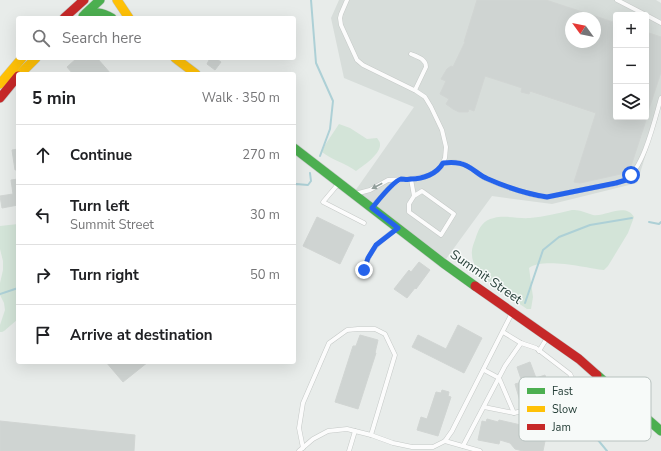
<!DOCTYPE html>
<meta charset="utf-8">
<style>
body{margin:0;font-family:"Nunito Sans",sans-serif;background:#f2f2f2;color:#202124}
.controls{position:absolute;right:12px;top:12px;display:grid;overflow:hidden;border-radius:4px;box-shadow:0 4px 16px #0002}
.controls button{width:36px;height:36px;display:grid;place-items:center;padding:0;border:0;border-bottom:1px solid #e0e0e0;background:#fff;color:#202124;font:20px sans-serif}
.compass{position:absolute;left:565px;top:12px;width:36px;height:36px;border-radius:50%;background:#fff;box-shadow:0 4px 16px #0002;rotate:303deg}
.stop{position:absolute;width:12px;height:12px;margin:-9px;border:3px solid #2563eb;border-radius:50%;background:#fff}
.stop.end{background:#2563eb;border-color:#fff;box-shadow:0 1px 4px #0008}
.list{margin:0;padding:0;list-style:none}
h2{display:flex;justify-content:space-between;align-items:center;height:52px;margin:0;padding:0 16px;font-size:17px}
h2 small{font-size:13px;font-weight:400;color:#757577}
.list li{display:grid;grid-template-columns:26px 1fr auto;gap:12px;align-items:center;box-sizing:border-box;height:60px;padding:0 16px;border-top:1px solid #e0e0e0}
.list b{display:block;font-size:15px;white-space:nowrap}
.list p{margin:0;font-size:13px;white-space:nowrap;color:#757577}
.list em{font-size:13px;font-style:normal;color:#757577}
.icon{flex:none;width:22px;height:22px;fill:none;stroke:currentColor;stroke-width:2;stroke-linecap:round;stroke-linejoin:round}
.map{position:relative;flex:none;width:661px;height:451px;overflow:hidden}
.search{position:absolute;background:#fff;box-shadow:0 4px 16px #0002;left:16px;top:16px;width:280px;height:44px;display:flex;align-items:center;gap:10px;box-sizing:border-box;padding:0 14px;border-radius:4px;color:#757577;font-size:15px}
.panel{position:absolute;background:#fff;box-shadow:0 4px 16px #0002;left:16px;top:72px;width:280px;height:292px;border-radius:4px}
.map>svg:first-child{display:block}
</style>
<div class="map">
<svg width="661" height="451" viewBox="0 0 661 451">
<rect width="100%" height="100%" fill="#e8ecea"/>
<!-- built -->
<path fill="#d7ddda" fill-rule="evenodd" d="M339,0H656L661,3V105L637,183L552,204L492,196L446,259L355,191L414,107L344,78L331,18ZM616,15H646V117H616ZM571,18H595V42H571Z"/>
<!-- green -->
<g fill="#d3e4d8">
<path d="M339,124L350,128L367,139L377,138C378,140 380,141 380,144C381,154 363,166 356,171C345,163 332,160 322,152L325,145Z"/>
<path d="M572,210C575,210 578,210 581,211C585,212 589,214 593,215C606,217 625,202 634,217L628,233L608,266L604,270C587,268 543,257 529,268L533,297L531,309H527C511,298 472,275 472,255C471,249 474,243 476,237C479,228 483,220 494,218C505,215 518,219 530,218C544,217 558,213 572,210Z"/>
<polygon points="18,224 18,319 4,331 2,332 0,332 0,325 5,310 4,303 0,295 0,283 3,270 3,261 0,249 0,226"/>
</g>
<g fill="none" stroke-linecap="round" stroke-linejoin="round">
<!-- stream -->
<g stroke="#add0d6" stroke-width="2">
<polyline points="311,0 316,63 333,101 330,129 320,156"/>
<polyline points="294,185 296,184 308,185 311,181 310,173"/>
<polyline points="649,222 659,224 661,222"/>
<polyline points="0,294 18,288"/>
<polyline points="525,303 543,250 559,237 590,225 632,218"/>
<polyline points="567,397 572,410"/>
<polyline points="584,423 607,451"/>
</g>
</g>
<!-- building -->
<g fill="#cfd4d2" stroke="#d1d5d3" fill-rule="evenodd">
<path d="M477,0H546L616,23V117H647L630,169L625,173L580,183L574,182L596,113L530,91L529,94L521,92L522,88L485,76L474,111L469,109L468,112H459L453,109L446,104L449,99L440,94L446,81L441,79L447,69L451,66L453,67L465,42H464ZM571,18H595V42H571Z"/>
<polygon points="646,32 661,37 661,72 647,115 646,115"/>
<polygon points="77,58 97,58 111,74 73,74 67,67"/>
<polygon points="210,58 215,58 221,62 215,70 207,64"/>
<polygon points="18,149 18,170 15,170 12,150"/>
<polygon points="18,179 18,205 2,208 0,196 13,194 11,180"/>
<polygon points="317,217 354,235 340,264 303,246"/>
<polygon points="419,262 430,270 416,289 415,288 407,298 394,289 409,270 411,272"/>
<polygon points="458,325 482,338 464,373 412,347 418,335 446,349"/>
<polygon points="360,335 378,340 375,353 376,353 358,409 335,402 353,346 356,346"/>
<polygon points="106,362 148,362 123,382"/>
<polygon points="530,362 536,378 545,375 550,392 547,393 548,395 522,403 522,401 520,401 515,384 522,382 517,367"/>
<polygon points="442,390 449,392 448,396 451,397 438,436 417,430 421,417 427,419 436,392 441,393"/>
<polygon points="487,419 498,422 499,420 547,431 543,451 523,451 515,449 510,443 500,440 499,444 478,440 482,421 486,422"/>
<polygon points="0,421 135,435 134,451 0,451"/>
</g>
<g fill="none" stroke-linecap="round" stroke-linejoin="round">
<!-- lane casing -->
<g stroke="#c5c9c7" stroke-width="5">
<g id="lane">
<polyline points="347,0 341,14 340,18 341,25 357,60 363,65 416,91 425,97 431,107 442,130 446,147 445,158 441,167 435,172 427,176 411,179 388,180 370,190 355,194"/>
<polyline points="617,0 646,15"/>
<polyline points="646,15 661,23"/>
<path d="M411,54C418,57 426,59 426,67L415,90"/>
<path d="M443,163C451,162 460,161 467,166C474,169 479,175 485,178C497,184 535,197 547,197C550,197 554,196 557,195C570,192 583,190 596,187C606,185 618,185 626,179C644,168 655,118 661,98"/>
<polyline points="411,179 414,196 422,191 454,214 441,235 409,212 409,204 414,196"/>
<polyline points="339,183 323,202 364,223"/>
<polyline points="372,207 390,187 400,180"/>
<path d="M364,270C371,247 378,243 396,229"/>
<polyline points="539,351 547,338"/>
<polyline points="484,370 499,378 514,413"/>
<polyline points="484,407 514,413 522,411 539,403 551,399 569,387 572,378 570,374 536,348 521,343"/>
<polyline points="445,441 480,451"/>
<polyline points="463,446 505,366 521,343 503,332"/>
<polyline points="303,448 299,428 303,403 329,343 347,330 358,329 375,329 385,334 395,355 371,435"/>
<polyline points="299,451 313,439 328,431 347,429 371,435 393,443 412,447 433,447 445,441 452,431 512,313"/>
<polyline points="349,451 355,431"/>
</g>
</g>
<!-- fast casing -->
<g stroke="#c4c9c7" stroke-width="10">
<g id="fast">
<polyline points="85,14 100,0"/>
<path d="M83,16C94,11 102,12 112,18"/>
<polyline points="294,148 443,263 475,286"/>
<polyline points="597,375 661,431"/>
</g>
</g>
<!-- slow casing -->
<g stroke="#c4c9c7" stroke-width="10">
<g id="slow">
<polyline points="117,0 129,18"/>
<polyline points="175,58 196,74"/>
<polyline points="20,74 36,58"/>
<polyline points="0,84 22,58"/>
</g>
</g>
<!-- jam casing -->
<g stroke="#c4c9c7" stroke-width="10">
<g id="jam">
<polyline points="64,18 84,0"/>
<polyline points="0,98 18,76"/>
<polyline points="475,286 579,359 597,375"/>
</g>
</g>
<!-- lane -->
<use href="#lane" stroke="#fcfcfc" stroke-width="4"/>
<!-- fast -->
<use href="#fast" stroke="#4caf50" stroke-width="9"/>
<!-- slow -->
<use href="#slow" stroke="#ffc107" stroke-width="9"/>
<!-- jam -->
<use href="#jam" stroke="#c62828" stroke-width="9"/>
</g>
<!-- one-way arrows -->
<defs><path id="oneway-solid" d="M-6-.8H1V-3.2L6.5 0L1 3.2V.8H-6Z"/></defs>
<use fill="#919e9a" href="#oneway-solid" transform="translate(377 186) rotate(152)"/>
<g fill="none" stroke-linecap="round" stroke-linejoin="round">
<!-- route -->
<path stroke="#2563eb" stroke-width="5" d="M364,270L368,258L376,245L398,228L372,208C378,201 392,182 401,179C404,179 407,180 411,179C423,179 437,174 443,163C451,162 460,162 467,166C475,170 480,176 488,179C506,187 527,194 547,197L616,183L626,180L631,175"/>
</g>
<g text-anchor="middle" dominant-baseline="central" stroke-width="3" stroke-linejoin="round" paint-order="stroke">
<!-- street labels -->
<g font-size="13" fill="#263f38" stroke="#f7faf9">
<text transform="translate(486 277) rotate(35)">Summit Street</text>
</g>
</g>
<!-- legend -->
<rect x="519" y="377" width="132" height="64" rx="6" fill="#f7faf9" stroke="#b8c2bf" stroke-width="1"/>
<rect x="527" y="388" width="18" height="6" fill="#4caf50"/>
<rect x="527" y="406" width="18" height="6" fill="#ffc107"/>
<rect x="527" y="424" width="18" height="6" fill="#c62828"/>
<g font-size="11" fill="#263f38">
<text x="552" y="395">Fast</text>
<text x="552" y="413">Slow</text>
<text x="552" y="431">Jam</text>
</g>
</svg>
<div class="controls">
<button>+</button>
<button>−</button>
<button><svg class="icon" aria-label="layers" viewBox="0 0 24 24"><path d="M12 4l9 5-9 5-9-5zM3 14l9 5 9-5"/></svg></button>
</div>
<svg class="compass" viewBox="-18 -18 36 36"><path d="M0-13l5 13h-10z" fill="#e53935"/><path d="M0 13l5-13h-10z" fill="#757577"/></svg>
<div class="stop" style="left:631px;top:175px"></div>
<div class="stop end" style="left:364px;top:270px"></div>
<div class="search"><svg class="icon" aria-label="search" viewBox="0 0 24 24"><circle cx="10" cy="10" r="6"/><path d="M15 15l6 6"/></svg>Search here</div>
<section class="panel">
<h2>5 min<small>Walk · 350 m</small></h2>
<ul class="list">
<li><svg class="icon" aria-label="ahead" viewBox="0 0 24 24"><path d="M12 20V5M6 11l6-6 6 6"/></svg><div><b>Continue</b></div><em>270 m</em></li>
<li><svg class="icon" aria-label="left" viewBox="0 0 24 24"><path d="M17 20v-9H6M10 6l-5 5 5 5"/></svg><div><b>Turn left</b><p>Summit Street</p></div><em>30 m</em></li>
<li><svg class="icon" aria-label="right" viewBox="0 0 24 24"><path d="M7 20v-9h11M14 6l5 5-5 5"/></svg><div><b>Turn right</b></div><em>50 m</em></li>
<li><svg class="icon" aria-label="arrive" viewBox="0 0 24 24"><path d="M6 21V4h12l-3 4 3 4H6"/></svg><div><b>Arrive at destination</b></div></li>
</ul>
</section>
</div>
